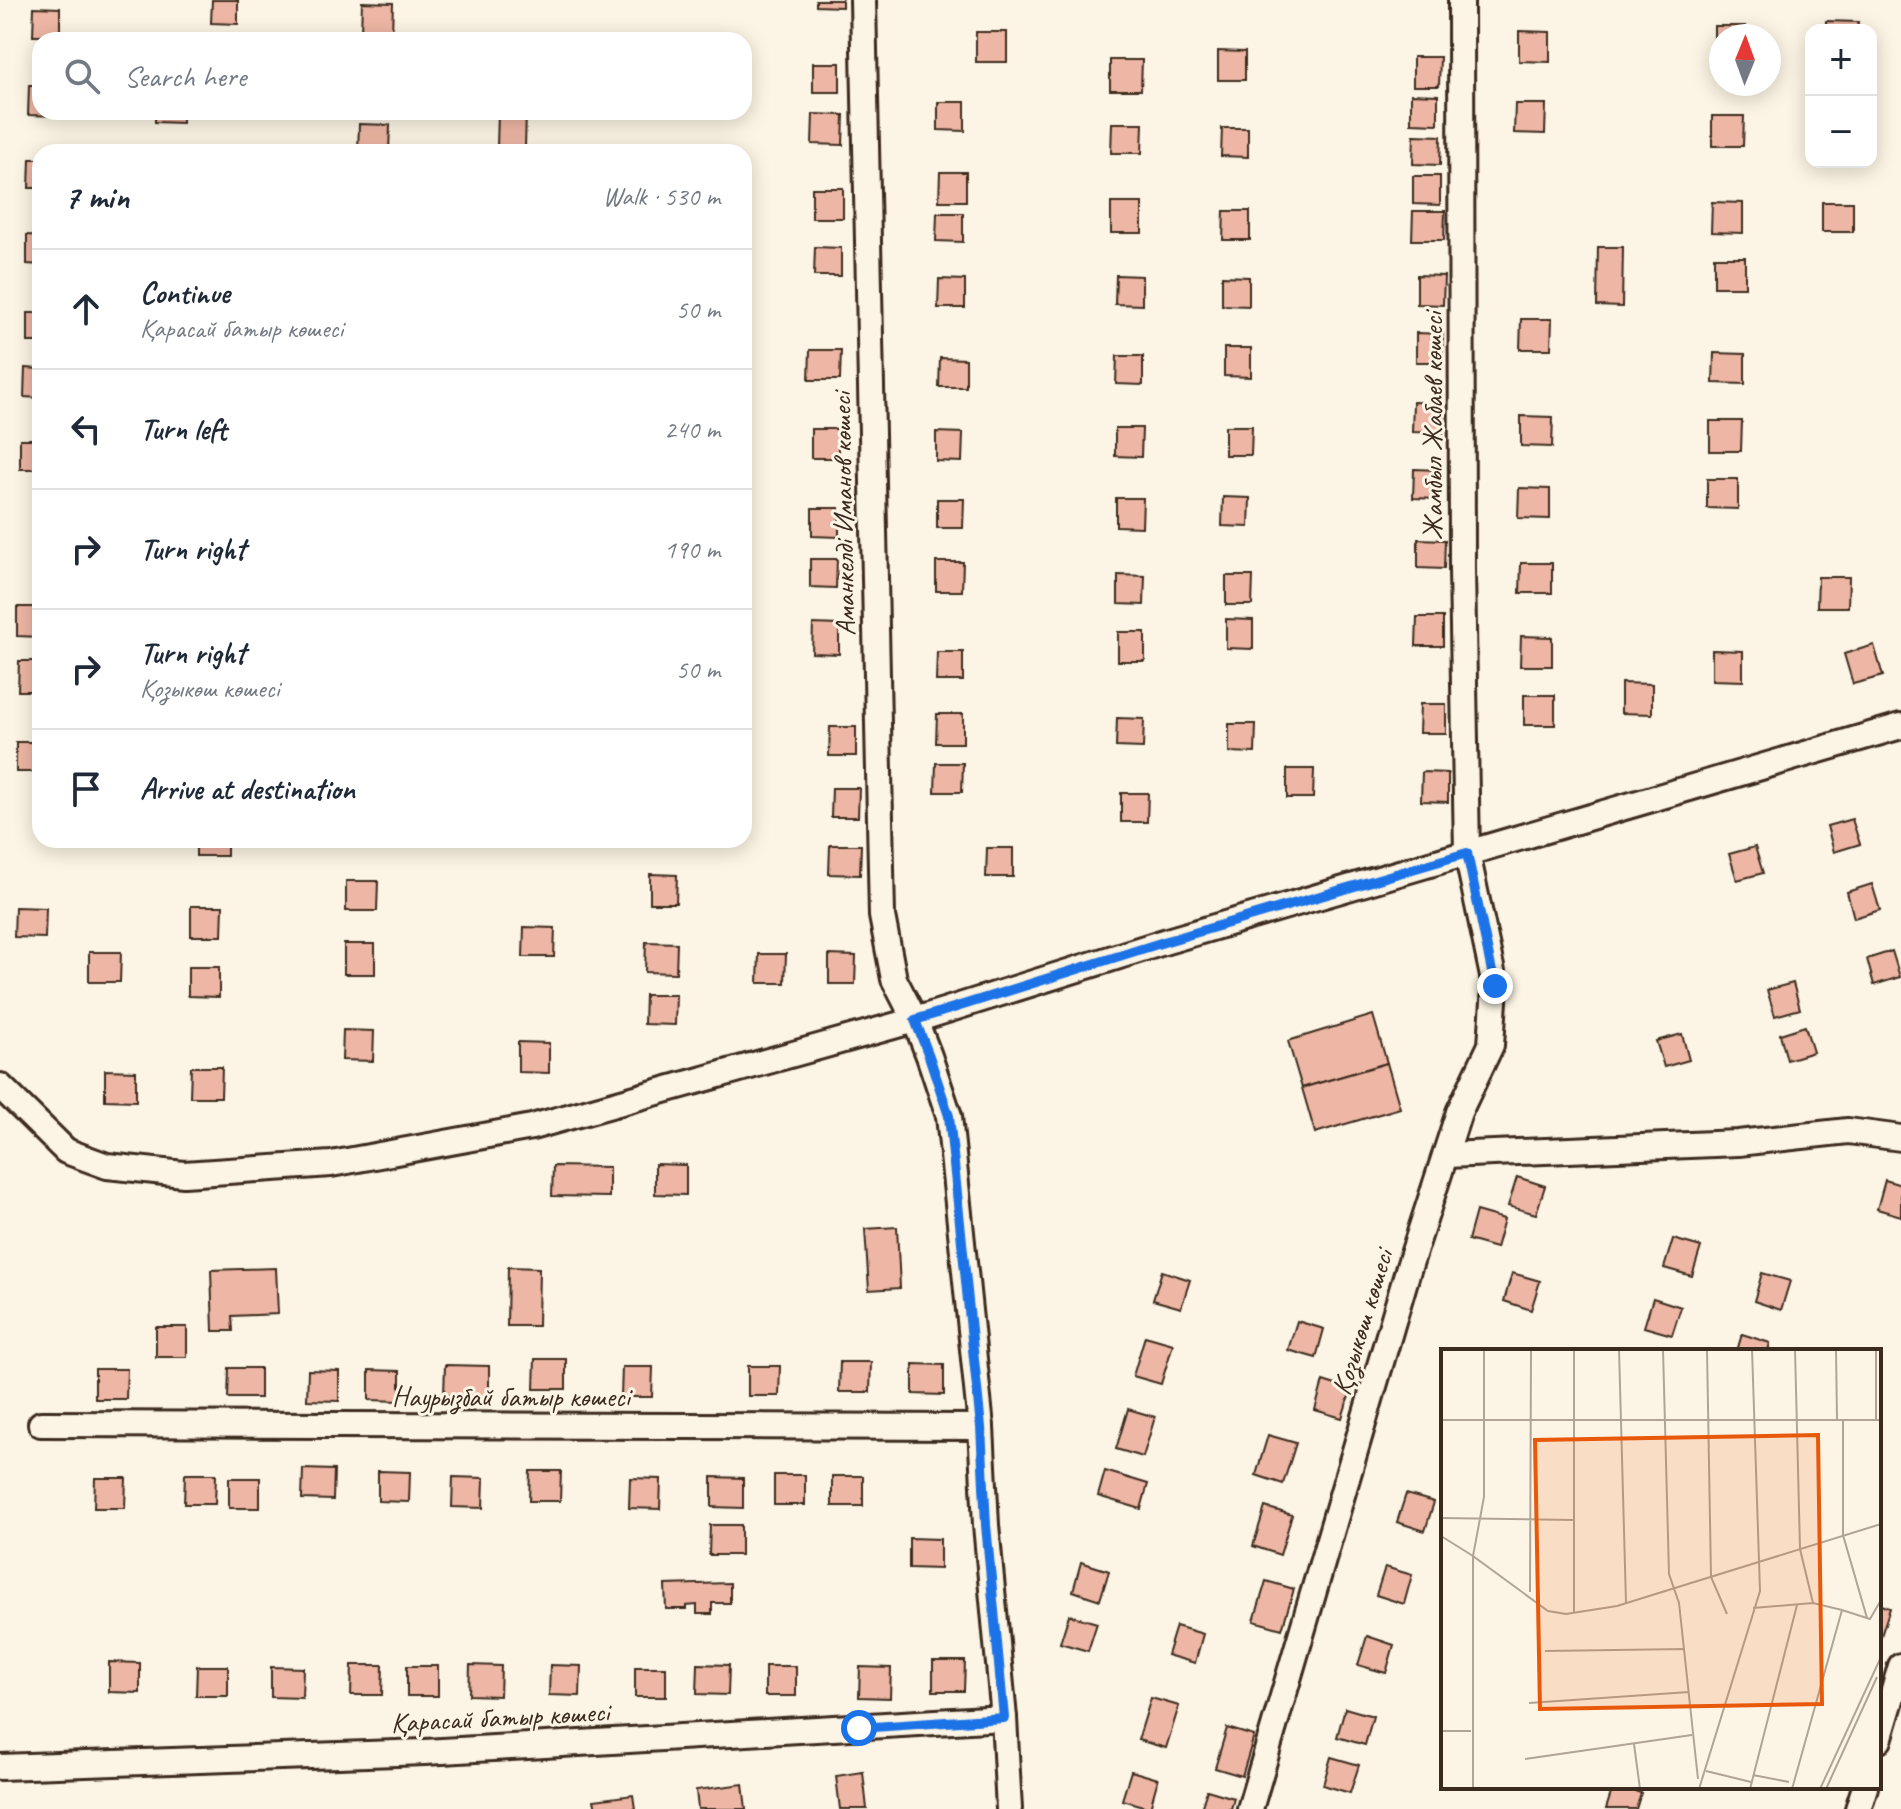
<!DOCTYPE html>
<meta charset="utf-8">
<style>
body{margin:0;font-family:Caveat,sans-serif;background:#f6f6f7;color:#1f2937}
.controls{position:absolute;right:24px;top:24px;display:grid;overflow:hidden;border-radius:16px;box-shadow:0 4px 20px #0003}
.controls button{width:72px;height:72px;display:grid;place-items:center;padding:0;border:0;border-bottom:2px solid #e0e1e3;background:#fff;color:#1f2937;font:40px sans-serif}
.compass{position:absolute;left:1709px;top:24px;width:72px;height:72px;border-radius:50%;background:#fff;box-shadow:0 4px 20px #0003;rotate:1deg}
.stop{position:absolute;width:24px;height:24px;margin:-18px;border:6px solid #1a73e8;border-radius:50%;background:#fff}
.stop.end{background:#1a73e8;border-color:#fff;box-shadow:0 2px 8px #0008}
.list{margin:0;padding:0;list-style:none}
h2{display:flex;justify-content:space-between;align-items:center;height:104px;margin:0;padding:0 32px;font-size:34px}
h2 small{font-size:26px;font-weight:400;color:#747a83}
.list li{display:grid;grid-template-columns:52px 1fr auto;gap:24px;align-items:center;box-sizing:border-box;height:120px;padding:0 32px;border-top:2px solid #e0e1e3}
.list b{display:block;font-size:30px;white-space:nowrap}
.list p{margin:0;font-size:26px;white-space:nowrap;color:#747a83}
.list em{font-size:26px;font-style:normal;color:#747a83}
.icon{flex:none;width:44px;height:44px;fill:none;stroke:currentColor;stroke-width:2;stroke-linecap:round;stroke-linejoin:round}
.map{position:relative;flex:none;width:1901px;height:1809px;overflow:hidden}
.search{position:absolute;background:#fff;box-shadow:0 4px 20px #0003;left:32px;top:32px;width:720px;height:88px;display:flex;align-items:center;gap:20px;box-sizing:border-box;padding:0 28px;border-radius:24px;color:#747a83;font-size:30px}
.panel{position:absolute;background:#fff;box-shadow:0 4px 20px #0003;left:32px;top:144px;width:720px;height:704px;border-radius:24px}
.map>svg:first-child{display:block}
</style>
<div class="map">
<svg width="1901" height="1809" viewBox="0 0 1901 1809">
<rect width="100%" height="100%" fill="#fcf5e5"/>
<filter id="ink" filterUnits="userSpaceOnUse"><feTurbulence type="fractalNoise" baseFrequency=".0125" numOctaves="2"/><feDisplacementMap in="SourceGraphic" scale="16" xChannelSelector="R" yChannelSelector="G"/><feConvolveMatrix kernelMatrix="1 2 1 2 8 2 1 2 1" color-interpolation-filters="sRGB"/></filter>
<g filter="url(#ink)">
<!-- building -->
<g fill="#eeb6a4" stroke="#3b2a1e" stroke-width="2">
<polygon points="212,0 238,0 238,24 211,23"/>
<polygon points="816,0 842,0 842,7 816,6"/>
<polygon points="362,2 393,3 392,33 361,32"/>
<polygon points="34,7 60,8 60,36 33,36"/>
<polygon points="1826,21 1858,22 1857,30 1826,30"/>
<polygon points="1714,26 1745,26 1745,36 1721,36 1721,56 1714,56"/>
<polygon points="1519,31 1550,32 1550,62 1519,61"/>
<rect x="976" y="32" width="31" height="30"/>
<polygon points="1218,51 1245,52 1245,80 1218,80"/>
<polygon points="1413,57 1440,57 1439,86 1413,86"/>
<polygon points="1110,60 1142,60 1141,90 1110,90"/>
<rect x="813" y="63" width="27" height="29"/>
<polygon points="29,85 40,85 40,112 60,112 59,116 28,115"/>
<polygon points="1411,94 1438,95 1438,124 1411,123"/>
<polygon points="938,102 965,102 965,131 938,130"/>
<polygon points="1515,104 1546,104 1545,134 1514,133"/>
<polygon points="155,112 182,112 182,123 155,122"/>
<polygon points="498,113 526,113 525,147 497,147"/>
<polygon points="813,114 844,115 843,145 812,144"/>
<polygon points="1712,116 1744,116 1743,146 1712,146"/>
<polygon points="1112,123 1143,123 1142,153 1111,153"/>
<polygon points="359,124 390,125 389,152 358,152"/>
<polygon points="1222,128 1248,128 1248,157 1221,156"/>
<polygon points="1414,135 1441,136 1440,165 1413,164"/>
<polygon points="30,159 40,159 40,188 29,188"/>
<polygon points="940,172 966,172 966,201 939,201"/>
<polygon points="1413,176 1440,176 1440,205 1413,204"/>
<rect x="812" y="188" width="31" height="30"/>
<polygon points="1712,202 1743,203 1743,233 1711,232"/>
<rect x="1822" y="202" width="31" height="30"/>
<rect x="1111" y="203" width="31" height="30"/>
<polygon points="1224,211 1250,211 1250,240 1223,240"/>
<polygon points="1413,211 1445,211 1444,240 1412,240"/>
<polygon points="937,213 963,213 963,242 936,241"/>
<polygon points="27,235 40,236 40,265 27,264"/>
<polygon points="815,247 841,248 841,276 814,276"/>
<polygon points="1598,247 1623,247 1622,307 1597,306"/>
<rect x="1714" y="257" width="31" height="30"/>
<polygon points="1116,275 1142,276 1142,305 1115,304"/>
<polygon points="1417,275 1444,276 1443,305 1417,304"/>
<polygon points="1222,276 1249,277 1249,306 1222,305"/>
<polygon points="939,279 965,280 965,308 938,308"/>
<rect x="28" y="313" width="12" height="29"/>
<polygon points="1521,319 1552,319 1551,349 1520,349"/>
<polygon points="1416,333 1443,334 1442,362 1416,362"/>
<polygon points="1224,348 1251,348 1251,377 1224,376"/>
<polygon points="810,350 841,350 840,380 809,380"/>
<polygon points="1714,353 1745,354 1745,384 1713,383"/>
<polygon points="1117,356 1143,356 1143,385 1116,384"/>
<polygon points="940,358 966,359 966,387 939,387"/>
<polygon points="25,368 40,369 40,398 24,397"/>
<polygon points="1413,402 1444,403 1443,433 1412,432"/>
<polygon points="1521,416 1553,417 1552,447 1521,446"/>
<polygon points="1710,421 1742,421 1741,451 1710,451"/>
<polygon points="1225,426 1252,426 1251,455 1225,455"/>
<polygon points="1115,428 1142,428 1141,457 1115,456"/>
<rect x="811" y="429" width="27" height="29"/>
<polygon points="936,432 963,433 962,462 936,461"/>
<rect x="20" y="439" width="20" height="30"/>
<polygon points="1414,469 1440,470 1440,499 1413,498"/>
<polygon points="1707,479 1738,479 1738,509 1707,508"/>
<polygon points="1519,488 1550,489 1550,519 1518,518"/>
<polygon points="1223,497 1250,498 1249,527 1222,526"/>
<polygon points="1116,498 1143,498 1142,527 1116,526"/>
<polygon points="937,499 964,499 963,528 937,528"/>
<polygon points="812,508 839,508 839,537 812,536"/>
<polygon points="1418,539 1445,540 1444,569 1418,568"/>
<polygon points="810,559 837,559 836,588 810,587"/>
<polygon points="936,562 963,562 962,591 936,591"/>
<polygon points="1521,563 1552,563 1552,593 1520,593"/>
<polygon points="1118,575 1145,576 1144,605 1118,604"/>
<polygon points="1226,576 1253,576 1252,605 1226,605"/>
<polygon points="1818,577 1849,577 1848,607 1817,607"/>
<polygon points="17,607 40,607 40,637 17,636"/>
<polygon points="1417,617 1443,617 1443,646 1416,646"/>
<polygon points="1226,619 1253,620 1253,649 1226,648"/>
<polygon points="813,624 839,625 839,654 812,653"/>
<rect x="1118" y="632" width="27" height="29"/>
<polygon points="1521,636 1552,637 1552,666 1520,666"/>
<polygon points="1874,645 1883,676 1853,684 1844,654"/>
<polygon points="1712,650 1743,651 1743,681 1712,680"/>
<polygon points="937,652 963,652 963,681 936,681"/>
<polygon points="19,661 40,661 40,691 18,691"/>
<polygon points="1621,683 1652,684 1652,714 1621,713"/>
<rect x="1524" y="695" width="31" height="30"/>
<polygon points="1420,704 1446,704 1446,733 1419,733"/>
<polygon points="937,714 963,714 963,743 936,743"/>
<polygon points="1117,718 1144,719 1143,748 1116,747"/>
<polygon points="1229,724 1256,724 1255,753 1229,752"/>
<polygon points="830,727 856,727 856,756 829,756"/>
<rect x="16" y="742" width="24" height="30"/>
<polygon points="936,763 963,763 962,792 935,792"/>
<polygon points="1287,769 1314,769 1313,798 1287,798"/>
<polygon points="1422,772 1448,773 1448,802 1421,801"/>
<polygon points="832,788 859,788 858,817 831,817"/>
<polygon points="1121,793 1148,793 1147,822 1121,822"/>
<polygon points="1852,819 1860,844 1834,852 1827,826"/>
<rect x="196" y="840" width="31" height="16"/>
<polygon points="830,845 861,845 860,875 829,874"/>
<polygon points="1755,847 1763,873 1737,880 1729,854"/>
<polygon points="987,848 1013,848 1013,877 986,877"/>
<polygon points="650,874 677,875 676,903 650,903"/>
<polygon points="346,881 378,881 377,911 346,911"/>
<polygon points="1872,884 1880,910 1854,918 1847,892"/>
<polygon points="191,906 223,906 222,936 191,936"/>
<polygon points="15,907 46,908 45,938 14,937"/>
<polygon points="524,927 555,928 554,957 523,957"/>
<polygon points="646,942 677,943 676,973 645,972"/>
<rect x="344" y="944" width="31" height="30"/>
<polygon points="1892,951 1900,977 1874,985 1867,959"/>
<polygon points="89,952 121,952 120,982 89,982"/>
<polygon points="759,954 786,954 785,983 758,983"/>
<polygon points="829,955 856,956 855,984 829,984"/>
<polygon points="188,967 219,967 219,997 188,996"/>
<polygon points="1793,983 1800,1009 1775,1016 1767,990"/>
<polygon points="645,995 676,995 675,1025 644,1024"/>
<polygon points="1373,1015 1387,1063 1302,1088 1288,1041"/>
<polygon points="1805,1026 1813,1052 1787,1060 1780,1034"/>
<polygon points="343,1030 374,1031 373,1061 342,1060"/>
<polygon points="1682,1034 1689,1060 1664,1067 1656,1041"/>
<polygon points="518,1042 549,1043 549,1073 518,1072"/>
<polygon points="1387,1063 1400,1108 1315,1133 1302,1088"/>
<polygon points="191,1067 222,1067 221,1097 190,1097"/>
<polygon points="105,1070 136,1071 136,1101 105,1100"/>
<polygon points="655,1164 686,1165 686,1195 655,1194"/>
<polygon points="553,1166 609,1167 609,1197 552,1196"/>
<polygon points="1517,1177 1545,1186 1536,1214 1508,1206"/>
<polygon points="1885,1180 1901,1185 1901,1216 1877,1209"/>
<polygon points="1476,1211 1504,1219 1496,1248 1468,1240"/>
<polygon points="897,1227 900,1288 869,1290 865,1229"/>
<polygon points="1673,1239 1701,1247 1692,1276 1664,1268"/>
<polygon points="508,1267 539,1268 538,1326 507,1326"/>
<polygon points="276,1268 278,1314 232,1316 233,1331 213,1331 211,1270"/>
<polygon points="1162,1271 1190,1280 1181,1308 1153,1300"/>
<polygon points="1512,1273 1540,1281 1531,1310 1504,1301"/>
<polygon points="1762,1273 1790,1281 1781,1310 1754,1301"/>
<polygon points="1653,1298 1681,1307 1672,1335 1644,1327"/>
<polygon points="1297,1321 1324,1329 1316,1358 1288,1350"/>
<rect x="156" y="1327" width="31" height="30"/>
<polygon points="1742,1334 1770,1343 1768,1351 1737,1351"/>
<polygon points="1145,1336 1173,1344 1161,1384 1133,1376"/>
<polygon points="535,1359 566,1359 566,1389 534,1389"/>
<polygon points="840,1362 871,1362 870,1392 839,1392"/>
<polygon points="913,1364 944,1365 944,1395 913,1394"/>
<polygon points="445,1365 489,1366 489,1396 444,1395"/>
<polygon points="748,1366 780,1366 779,1396 748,1396"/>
<polygon points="622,1367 653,1367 652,1397 621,1397"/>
<polygon points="229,1368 260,1368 260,1398 228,1398"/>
<polygon points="95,1369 127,1369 126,1399 95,1399"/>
<polygon points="308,1370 339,1371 339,1401 307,1400"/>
<polygon points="369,1370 400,1371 400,1401 369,1400"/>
<polygon points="1323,1381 1351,1390 1342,1418 1315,1410"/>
<polygon points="1128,1409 1155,1417 1143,1457 1116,1449"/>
<polygon points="1268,1435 1296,1443 1283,1484 1256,1475"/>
<polygon points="303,1469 334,1470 333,1500 302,1499"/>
<polygon points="378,1471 410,1472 409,1502 378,1501"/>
<polygon points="530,1471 561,1471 560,1501 529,1501"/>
<polygon points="1105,1471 1148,1484 1141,1509 1098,1496"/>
<polygon points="185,1474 216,1474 215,1504 184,1504"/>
<rect x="774" y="1475" width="31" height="30"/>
<rect x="832" y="1476" width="31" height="30"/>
<polygon points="453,1477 484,1478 483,1508 452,1507"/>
<polygon points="712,1477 743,1478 743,1508 712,1507"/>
<polygon points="95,1478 126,1478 125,1508 94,1508"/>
<rect x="229" y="1478" width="31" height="30"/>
<polygon points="630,1478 661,1479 660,1509 629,1508"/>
<polygon points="1406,1494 1434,1502 1425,1531 1397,1522"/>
<polygon points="1265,1507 1292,1515 1280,1555 1253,1546"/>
<polygon points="710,1525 741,1525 741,1555 709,1555"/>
<polygon points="909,1538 940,1539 940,1569 909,1568"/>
<polygon points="1081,1562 1109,1571 1100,1600 1073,1591"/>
<polygon points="1385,1567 1412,1575 1404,1604 1376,1595"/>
<polygon points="1266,1581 1294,1589 1282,1629 1254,1621"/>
<polygon points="730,1583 730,1603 712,1603 712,1614 697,1614 697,1605 686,1606 686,1609 666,1609 665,1585"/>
<polygon points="1879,1604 1890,1608 1881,1636 1879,1636"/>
<polygon points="1069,1615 1097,1623 1088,1651 1060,1643"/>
<polygon points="1176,1626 1203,1634 1195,1663 1167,1655"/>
<polygon points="1367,1636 1394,1645 1386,1673 1358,1665"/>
<polygon points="933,1661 965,1661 964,1691 933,1691"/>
<polygon points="109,1662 140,1663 140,1693 109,1692"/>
<polygon points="698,1664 729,1665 728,1695 697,1694"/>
<polygon points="352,1665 383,1665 382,1695 351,1695"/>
<polygon points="470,1665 501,1666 500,1696 469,1695"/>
<polygon points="550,1665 581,1666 580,1696 549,1695"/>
<polygon points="197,1666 228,1666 228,1696 196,1696"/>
<rect x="407" y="1666" width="31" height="30"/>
<rect x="765" y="1666" width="31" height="30"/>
<polygon points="271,1667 303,1668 302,1698 271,1697"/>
<rect x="635" y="1667" width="31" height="30"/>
<polygon points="860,1667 891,1668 890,1698 859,1697"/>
<polygon points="1151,1698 1179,1706 1166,1748 1138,1740"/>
<polygon points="1345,1708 1373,1716 1365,1745 1337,1737"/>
<polygon points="1227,1728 1254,1736 1242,1776 1215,1768"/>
<polygon points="1331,1757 1359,1765 1350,1793 1323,1785"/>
<polygon points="1131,1771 1158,1779 1150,1808 1122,1800"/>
<polygon points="863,1772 867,1809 840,1809 836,1776"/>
<polygon points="743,1784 746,1809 698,1809 696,1790"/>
<polygon points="1613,1787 1621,1787 1641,1793 1636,1809 1606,1809"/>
<polygon points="1207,1790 1234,1798 1231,1809 1201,1809"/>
<polygon points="633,1795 635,1809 596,1809 594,1800"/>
</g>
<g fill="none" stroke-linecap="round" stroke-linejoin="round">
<!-- minor casing -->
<g stroke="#3b2a1e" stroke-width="30">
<g id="minor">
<polyline points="863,0 882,916 894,979 915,1020 929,1056 949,1116 981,1427 986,1525 1004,1718 1009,1809"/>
<polyline points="0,1086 66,1151 107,1166 184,1174 331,1164 532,1127 915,1020 1167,941 1901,726"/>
<polyline points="1446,1155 1738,1143 1848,1131 1901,1138"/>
<polyline points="41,1424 981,1427"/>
<polyline points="1879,1740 1901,1666"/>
<polyline points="0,1767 425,1752 1004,1718"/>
<polyline points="1250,1809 1408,1270 1459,1112 1491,1045 1495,986 1467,853 1462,570 1461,0"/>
<polyline points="1858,1809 1865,1787"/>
</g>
</g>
<!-- minor -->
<use href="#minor" stroke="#fcf5e5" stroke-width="24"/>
</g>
</g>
<g fill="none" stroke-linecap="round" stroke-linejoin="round" filter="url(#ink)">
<!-- route -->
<polyline stroke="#1a73e8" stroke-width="10" points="859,1728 1004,1718 986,1525 981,1427 949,1116 929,1056 915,1020 1167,941 1467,853 1495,986"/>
</g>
<g text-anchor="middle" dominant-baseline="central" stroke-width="6" stroke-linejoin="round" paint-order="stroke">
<!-- street labels -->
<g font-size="28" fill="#3b2a1e" stroke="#fcf5e5">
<text transform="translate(1432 426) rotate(-90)">Жамбыл Жабаев көшесі</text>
<text transform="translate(843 514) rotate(-91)">Аманкелді Иманов көшесі</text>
<text transform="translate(1362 1322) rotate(-73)">Қозыкөш көшесі</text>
<text x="511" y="1396">Наурызбай батыр көшесі</text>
<text transform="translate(500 1717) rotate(-3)">Қарасай батыр көшесі</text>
</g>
</g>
<!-- overview -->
<g transform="translate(1441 1349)">
<rect width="440" height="440" fill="#fcf5e5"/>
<path fill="none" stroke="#afa495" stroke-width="2" d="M43,0V148L32,207L107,262L125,265L176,257L440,175M178,0L185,254M222,0L228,225L238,254L257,430M266,0L270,228L286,265M354,0L359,200L372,254M395,0L396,71M0,71H440M402,71V186L426,269M435,71V0M0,169L133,171M0,187L32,207V440M89,243L90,0M312,259L372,254L401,261M133,264V0M104,302L244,300M88,354L248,343M0,382H30M193,395L199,440M84,410L251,386M265,422L310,433M312,426L348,433M258,440L319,242L311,0M309,440L356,256M351,440L401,261L429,270L440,251M379,440L440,308M385,440L436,328"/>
<path fill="#e8590c" fill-opacity="0.15" stroke="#e8590c" stroke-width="4" d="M377,86L381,355L99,360L94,91Z"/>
<rect width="440" height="440" fill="none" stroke="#3b2a1e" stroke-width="4"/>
</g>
</svg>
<div class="controls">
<button>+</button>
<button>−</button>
</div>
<svg class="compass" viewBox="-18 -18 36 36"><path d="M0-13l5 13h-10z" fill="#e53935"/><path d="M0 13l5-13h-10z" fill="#747a83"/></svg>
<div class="stop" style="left:859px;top:1728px"></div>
<div class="stop end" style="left:1495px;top:986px"></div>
<div class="search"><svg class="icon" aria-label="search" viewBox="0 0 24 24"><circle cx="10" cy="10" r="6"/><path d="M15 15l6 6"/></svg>Search here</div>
<section class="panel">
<h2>7 min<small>Walk · 530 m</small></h2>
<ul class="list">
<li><svg class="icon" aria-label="ahead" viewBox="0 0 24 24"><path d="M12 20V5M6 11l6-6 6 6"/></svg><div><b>Continue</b><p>Қарасай батыр көшесі</p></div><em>50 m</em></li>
<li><svg class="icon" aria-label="left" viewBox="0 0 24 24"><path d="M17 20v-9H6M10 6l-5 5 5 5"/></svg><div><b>Turn left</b></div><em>240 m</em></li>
<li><svg class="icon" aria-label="right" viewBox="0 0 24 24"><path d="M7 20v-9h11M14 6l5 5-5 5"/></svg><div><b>Turn right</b></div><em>190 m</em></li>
<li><svg class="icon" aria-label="right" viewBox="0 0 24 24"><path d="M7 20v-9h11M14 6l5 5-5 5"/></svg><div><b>Turn right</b><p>Қозыкөш көшесі</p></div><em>50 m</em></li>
<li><svg class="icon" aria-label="arrive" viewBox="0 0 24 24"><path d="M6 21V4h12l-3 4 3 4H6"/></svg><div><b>Arrive at destination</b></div></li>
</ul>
</section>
</div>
